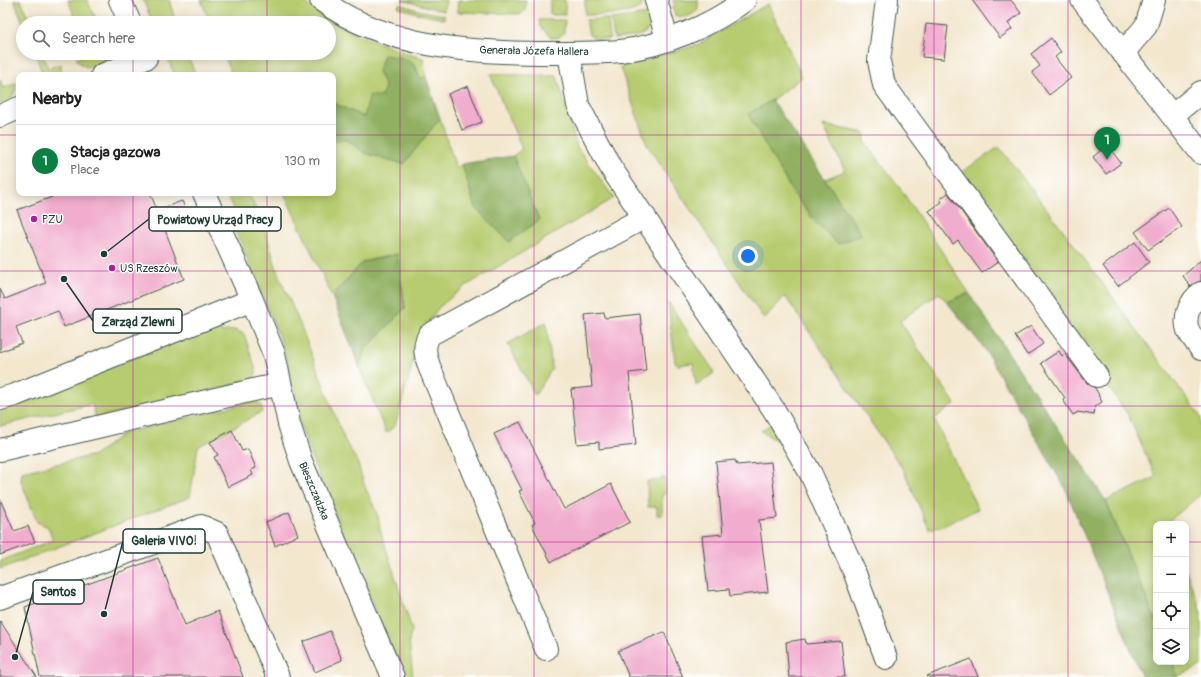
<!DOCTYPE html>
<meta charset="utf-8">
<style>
body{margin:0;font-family:Pangolin,sans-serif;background:#f6f6f6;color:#202124}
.controls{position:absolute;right:12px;bottom:12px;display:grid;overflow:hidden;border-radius:8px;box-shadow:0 2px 10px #0003}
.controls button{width:36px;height:36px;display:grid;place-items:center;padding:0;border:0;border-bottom:1px solid #e0e0e0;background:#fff;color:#202124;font:20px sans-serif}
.you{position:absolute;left:748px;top:256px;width:14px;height:14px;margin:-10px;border:3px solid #fff;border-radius:50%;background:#1a73e8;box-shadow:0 0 0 6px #1a73e833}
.badge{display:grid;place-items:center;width:26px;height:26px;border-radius:50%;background:#0b8043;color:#fff;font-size:13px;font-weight:700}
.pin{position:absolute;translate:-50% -33px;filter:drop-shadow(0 1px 2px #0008)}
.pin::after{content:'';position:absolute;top:21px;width:14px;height:12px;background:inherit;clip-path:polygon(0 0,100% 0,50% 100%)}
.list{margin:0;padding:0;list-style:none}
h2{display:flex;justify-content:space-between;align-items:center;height:52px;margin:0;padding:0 16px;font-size:17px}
h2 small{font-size:13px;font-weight:400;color:#757577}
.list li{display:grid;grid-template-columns:26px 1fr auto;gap:12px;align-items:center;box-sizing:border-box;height:72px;padding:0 16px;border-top:1px solid #e0e0e0}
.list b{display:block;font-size:15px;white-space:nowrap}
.list p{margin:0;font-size:13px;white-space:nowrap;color:#757577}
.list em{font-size:13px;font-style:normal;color:#757577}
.icon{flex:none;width:22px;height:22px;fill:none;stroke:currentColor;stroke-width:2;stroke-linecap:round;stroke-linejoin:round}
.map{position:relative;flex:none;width:1201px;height:677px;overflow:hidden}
.search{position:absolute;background:#fff;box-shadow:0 2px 10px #0003;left:16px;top:16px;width:320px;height:44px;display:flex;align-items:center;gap:10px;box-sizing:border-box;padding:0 14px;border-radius:22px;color:#757577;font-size:15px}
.panel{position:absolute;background:#fff;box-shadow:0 2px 10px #0003;left:16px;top:72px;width:320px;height:124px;border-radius:8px}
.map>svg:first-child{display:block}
</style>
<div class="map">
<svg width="1201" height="677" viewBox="0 0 1201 677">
<rect width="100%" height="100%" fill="#fff"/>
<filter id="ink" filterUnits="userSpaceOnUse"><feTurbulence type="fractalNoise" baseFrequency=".025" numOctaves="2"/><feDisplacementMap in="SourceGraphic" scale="8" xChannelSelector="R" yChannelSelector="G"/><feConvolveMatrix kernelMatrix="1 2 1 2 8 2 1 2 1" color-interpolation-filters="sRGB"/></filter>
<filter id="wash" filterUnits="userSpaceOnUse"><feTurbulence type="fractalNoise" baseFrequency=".012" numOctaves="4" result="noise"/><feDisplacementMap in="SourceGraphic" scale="16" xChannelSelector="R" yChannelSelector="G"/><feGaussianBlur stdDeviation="0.9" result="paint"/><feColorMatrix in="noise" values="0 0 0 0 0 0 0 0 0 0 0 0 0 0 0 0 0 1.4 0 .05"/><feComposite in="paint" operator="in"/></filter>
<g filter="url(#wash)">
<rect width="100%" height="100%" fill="#f3e7ce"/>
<!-- green -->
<g fill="#b7cc6f" stroke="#6b8452">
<polygon points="14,0 21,0 30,23 23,23"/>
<polygon points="68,0 87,0 98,23 77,23"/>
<polygon points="143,0 169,0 176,23 153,23"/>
<polygon points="201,0 301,0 318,12 352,32 407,54 423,58 426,77 420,78 416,66 378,71 385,86 381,98 370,95 364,117 333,103 333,75 307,75 306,74 232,75 223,53 329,53 329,23 210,23"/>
<polygon points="402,0 446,0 444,11"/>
<polygon points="458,0 526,0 525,11 522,14 457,12"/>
<rect x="550" y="0" width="15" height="15"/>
<path d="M585,0H641L642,6C634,15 598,15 585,15Z"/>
<path d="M673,0H698V9C692,17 683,19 675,15L672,7L675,6Z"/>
<polygon points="399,4 421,11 444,15 444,19 419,14 398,7"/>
<polygon points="768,4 802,77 772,100 749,114 792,192 817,225 838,198 825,179 845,171 823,125 865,133 865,142 898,185 969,293 947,302 939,293 900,321 955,404 934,419 978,509 941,527 929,529 904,471 785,296 764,319 647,145 620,67 697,45"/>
<path d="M649,14L651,24C646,39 628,37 614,39L611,19Z"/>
<polygon points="608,19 610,39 597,40 589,35 586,20"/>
<polygon points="539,20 565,20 564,33 558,38 551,38 540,26"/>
<polygon points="35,53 42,53 48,68 61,64 61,75 35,75 42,72"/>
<path d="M89,53H111L114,60C100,66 86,74 76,58Z"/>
<polygon points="165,53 186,53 196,75 175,75"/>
<polygon points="490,74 557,76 577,147 614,198 464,287 439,307 422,331 395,426 386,433 360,369 364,351 405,308 397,254 363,262 332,296 284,193 333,193 333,141 347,140 365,153 404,164 440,118 456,168 462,164 475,207 539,220 513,156 522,149"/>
<path d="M0,80L3,88L16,83C15,97 12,100 0,104Z"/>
<polygon points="999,147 1060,226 1201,417 1201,494 1168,522 1169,524 1156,524 1156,622 1106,501 1156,477 1128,415 959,174"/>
<polygon points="227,193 249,193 266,234 279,276 300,324 345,441 357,461 365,487 378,516 380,529 412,630 409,640 413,677 402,677 310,454 299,420 288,365 280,339 231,220 234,210"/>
<polygon points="668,302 713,370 713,374 696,385 693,363 678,365 675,362"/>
<polygon points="546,322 552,369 535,395 508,344"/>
<polygon points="215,325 221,332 235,330 244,334 256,370 256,374 251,381 96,418 92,404 0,426 0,411"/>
<polygon points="250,402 255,402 261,405 263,411 198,447 190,497 0,569 0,561 53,540 48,527 37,522 21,481 22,472 95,455 124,433"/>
<polygon points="771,424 789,448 761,431"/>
<polygon points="661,478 665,478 665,494 662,494 662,515 657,515 657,507 648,507 647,481 661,480"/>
<polygon points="1186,571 1201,611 1201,666 1178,676 1172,662 1186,662"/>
</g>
<!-- forest -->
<g fill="#91b062" stroke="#58764b">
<path d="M384,55C405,58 413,57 420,78L426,77L440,118L404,164L365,153L347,140L333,141V103L364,117L370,95L381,97L385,86L378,71Z"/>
<path d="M772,100L862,235L838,244C796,205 776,163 748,114Z"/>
<polygon points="513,156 539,220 509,242 475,207 462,164"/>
<polygon points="397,254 405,308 364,351 360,369 332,296 363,262"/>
<polygon points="969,293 1106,501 1156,622 1156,662 1172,662 1178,677 1142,677 1066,490 984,348 947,302"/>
</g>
<g id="blocks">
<!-- building -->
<g fill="#f1adcd">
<polygon points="972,0 1011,0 1021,13 1008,23 1012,29 1000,38"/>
<polygon points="926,24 948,26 944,59 922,57"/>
<polygon points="1051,38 1061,52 1055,57 1071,78 1049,95 1032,72 1040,66 1031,54"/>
<polygon points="468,86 482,122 462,130 448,94"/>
<polygon points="1107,145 1121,163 1106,174 1093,157"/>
<polygon points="50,193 150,193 157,210 182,201 190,220 165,230 184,279 64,327 58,311 16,327 22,343 0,352 0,289 5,299 46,283 17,210 52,197"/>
<polygon points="948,193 998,262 982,273 958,240 953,244 929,211 942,202 940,199"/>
<polygon points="1169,208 1182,227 1148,250 1135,232"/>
<polygon points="1135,242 1149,262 1118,286 1103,266"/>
<polygon points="1201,260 1201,281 1190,286 1183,276"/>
<polygon points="604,313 605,318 640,314 646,371 629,373 636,445 599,449 599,442 577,444 571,389 592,387 585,315"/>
<polygon points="1031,326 1043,344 1027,355 1015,336"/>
<polygon points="1059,351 1062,356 1065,354 1087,383 1095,388 1099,395 1098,395 1102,402 1095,407 1094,415 1078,412 1073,415 1063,400 1065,398 1041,363"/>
<polygon points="520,422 564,509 611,484 630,522 551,562 532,525 535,523 519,491 522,490 494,434"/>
<polygon points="232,430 242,451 248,449 256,468 251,470 253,475 228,487 214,457 218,455 210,442"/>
<polygon points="735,460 737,465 771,462 777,518 759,520 768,592 730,596 729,589 708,591 702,536 723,534 716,462"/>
<polygon points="0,499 14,531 28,526 35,542 0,555"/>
<polygon points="289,512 298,535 275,546 266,522"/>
<polygon points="158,558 185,625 218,611 243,677 40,677 25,607"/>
<polygon points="0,621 37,677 0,677"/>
<polygon points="330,631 342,660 315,672 303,642"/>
<polygon points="664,632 683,677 629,677 618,651"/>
<polygon points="805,639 806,644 841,641 845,677 789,677 786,642"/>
<polygon points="971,659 978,677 928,677 927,676"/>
</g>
</g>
</g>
<g filter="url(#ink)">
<use href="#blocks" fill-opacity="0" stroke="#3f564b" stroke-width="1"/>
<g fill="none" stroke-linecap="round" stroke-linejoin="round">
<!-- minor casing -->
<g stroke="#3f564b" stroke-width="24">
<g id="minor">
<polyline points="120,0 130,23"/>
<path d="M321,0C387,49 475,53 553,53C575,53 598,53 620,51C663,46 711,26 745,0"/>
<polyline points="656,0 667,39"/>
<polyline points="887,0 879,61 884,85 1097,376"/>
<polyline points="1082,0 1201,153"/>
<polyline points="569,53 578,105 611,168 774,410 811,474 854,571 886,658"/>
<polyline points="1123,53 1146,26 1154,0"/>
<polyline points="102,75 146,58"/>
<polyline points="1173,115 1201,92"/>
<polyline points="0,116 19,108"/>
<path d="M1201,293C1191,300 1183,317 1188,330C1191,337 1197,343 1201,349"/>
<polyline points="252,300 274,354 289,424 301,461 393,677"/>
<polyline points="0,399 15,395 252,300 204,193"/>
<polyline points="0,450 262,388 280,385"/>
<polyline points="0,598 201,526 217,533 278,677"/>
<path d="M546,649L429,366C425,354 423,347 429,335L645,217"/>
</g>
</g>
<!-- minor -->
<use href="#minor" stroke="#fff" stroke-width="22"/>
</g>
</g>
<!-- grid -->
<path fill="none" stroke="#b5179e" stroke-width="1" stroke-opacity="0.55" d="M133,0V23M267,0V23M400,0V677M534,0V677M667,0V677M801,0V677M934,0V677M1068,0V677M133,53V75M267,53V75M0,135H19M333,135H1201M133,193V677M267,193V677M0,271H1201M0,406H1201M0,542H1156M1186,542H1201"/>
<!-- markers -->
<g fill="#b5179e" stroke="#fff" stroke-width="1.5">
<circle cx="34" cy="219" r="4"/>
<circle cx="112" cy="268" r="4"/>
</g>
<g text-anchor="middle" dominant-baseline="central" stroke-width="3" stroke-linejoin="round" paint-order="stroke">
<!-- street labels -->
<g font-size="11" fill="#1f3d34" stroke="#fff">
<text transform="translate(534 51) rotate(1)">Generała Józefa Hallera</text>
<text transform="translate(314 491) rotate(67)">Bieszczadzka</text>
</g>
<!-- poi labels -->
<g font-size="11" fill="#1f3d34" stroke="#fff" text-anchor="start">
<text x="42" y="219">PZU</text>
<text x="120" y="268">US Rzeszów</text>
</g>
</g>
<!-- callouts -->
<path fill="none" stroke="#1f3d34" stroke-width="1.5" d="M104 254L149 219M64 279L93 321M104 614L123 541M15 657L33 592"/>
<g fill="#1f3d34" stroke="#fff" stroke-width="1.5">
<circle cx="104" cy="254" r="4"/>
<circle cx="64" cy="279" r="4"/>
<circle cx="104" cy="614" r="4"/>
<circle cx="15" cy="657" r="4"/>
</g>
<g fill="#fff" stroke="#1f3d34" stroke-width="1.5">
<rect x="149" y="207" width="132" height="24" rx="4"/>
<rect x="93" y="309" width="89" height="24" rx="4"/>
<rect x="123" y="529" width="82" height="24" rx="4"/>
<rect x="33" y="580" width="51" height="24" rx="4"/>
</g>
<g font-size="12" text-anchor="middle" font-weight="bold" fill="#1f3d34">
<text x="215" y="224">Powiatowy Urząd Pracy</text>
<text x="138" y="326">Zarząd Zlewni</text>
<text x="164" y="545">Galeria VIVO!</text>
<text x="58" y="596">Santos</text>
</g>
</svg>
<div class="controls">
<button>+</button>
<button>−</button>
<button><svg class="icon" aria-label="locate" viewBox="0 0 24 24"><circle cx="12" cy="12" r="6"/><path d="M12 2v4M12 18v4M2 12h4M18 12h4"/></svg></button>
<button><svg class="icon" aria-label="layers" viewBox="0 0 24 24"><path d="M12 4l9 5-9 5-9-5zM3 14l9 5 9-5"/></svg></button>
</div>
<div class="you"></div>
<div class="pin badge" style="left:1107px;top:160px">1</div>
<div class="search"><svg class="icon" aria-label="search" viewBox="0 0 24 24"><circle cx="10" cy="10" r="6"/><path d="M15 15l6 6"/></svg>Search here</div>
<section class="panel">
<h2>Nearby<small></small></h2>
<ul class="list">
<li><span class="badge">1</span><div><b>Stacja gazowa</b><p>Place</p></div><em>130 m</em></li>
</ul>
</section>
</div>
